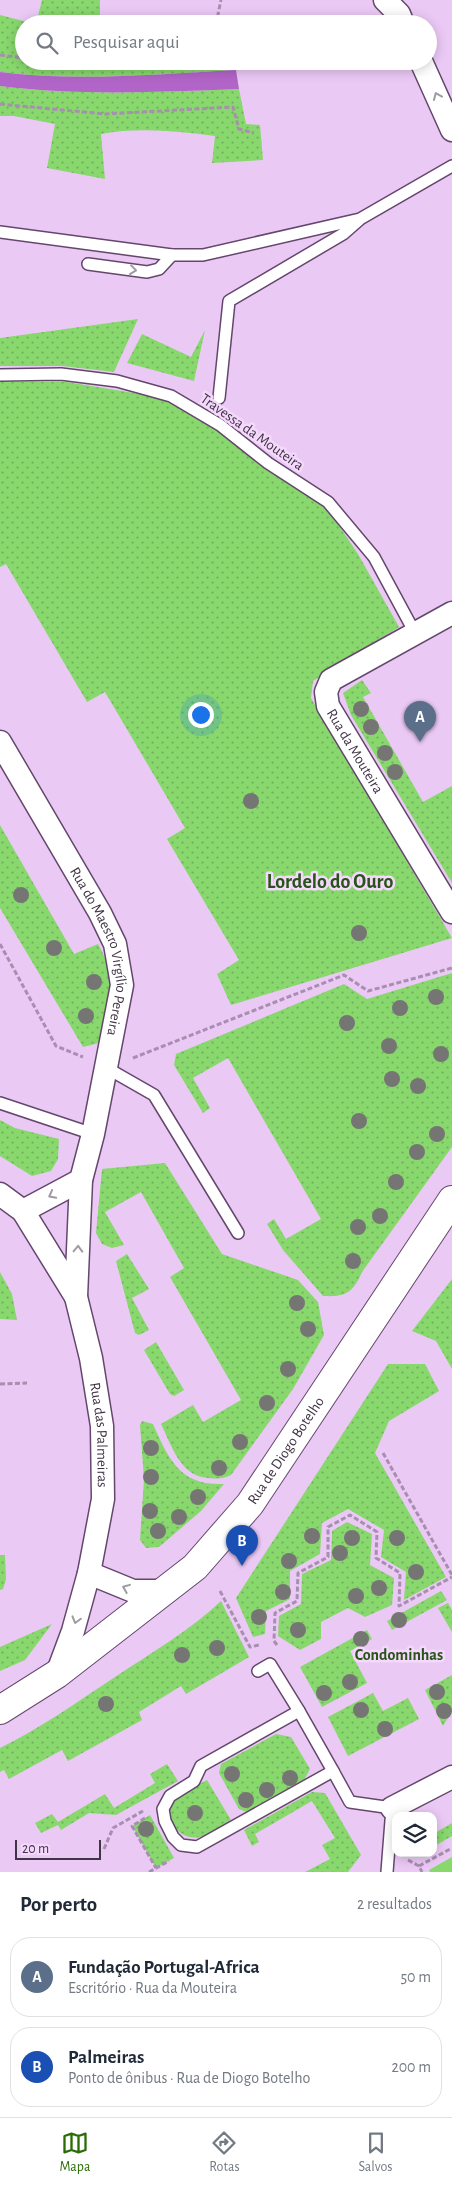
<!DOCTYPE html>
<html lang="pt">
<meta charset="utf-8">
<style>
body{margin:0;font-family:"Alegreya Sans",sans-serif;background:#f6f6f7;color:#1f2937}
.controls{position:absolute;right:15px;bottom:15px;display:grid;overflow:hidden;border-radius:10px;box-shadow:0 2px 12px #0003}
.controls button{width:45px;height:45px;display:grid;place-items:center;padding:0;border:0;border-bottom:1px solid #e0e1e3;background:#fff;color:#1f2937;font:25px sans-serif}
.scale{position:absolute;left:15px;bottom:12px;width:86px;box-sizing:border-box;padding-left:5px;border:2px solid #413445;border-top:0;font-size:14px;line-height:18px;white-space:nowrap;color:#413445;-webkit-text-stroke:4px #f4d9fc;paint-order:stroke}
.you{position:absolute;left:200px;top:714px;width:18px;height:18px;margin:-12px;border:4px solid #fff;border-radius:50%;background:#1a73e8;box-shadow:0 0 0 8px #1a73e833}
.badge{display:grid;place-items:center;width:32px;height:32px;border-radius:50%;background:#2a6d06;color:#fff;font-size:16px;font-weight:700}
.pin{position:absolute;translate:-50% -41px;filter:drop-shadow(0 1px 2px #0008)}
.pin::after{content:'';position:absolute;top:26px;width:18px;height:15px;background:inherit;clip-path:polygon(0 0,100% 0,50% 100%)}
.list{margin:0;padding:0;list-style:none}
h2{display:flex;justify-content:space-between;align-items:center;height:65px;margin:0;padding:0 20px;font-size:21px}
h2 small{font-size:16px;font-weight:400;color:#747a83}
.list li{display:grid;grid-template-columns:32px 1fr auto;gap:15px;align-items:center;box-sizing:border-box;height:80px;margin:0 10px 10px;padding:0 10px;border:1px solid #e0e1e3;border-radius:20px}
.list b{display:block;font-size:19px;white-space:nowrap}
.list p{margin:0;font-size:16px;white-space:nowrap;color:#747a83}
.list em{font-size:16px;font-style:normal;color:#747a83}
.icon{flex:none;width:28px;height:28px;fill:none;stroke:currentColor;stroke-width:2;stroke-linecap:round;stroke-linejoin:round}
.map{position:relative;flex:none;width:452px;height:1872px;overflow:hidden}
.search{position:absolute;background:#fff;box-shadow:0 2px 12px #0003;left:15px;right:15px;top:15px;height:55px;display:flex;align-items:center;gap:12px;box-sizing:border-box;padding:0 18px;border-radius:28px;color:#747a83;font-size:19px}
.sheet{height:245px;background:#fff}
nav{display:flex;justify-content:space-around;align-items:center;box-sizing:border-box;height:70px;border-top:1px solid #e0e1e3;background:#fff;font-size:14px;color:#747a83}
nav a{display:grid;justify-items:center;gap:2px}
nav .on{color:#2a6d06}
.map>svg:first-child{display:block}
</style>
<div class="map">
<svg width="452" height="1872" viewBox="0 0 452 1872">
<defs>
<pattern id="grass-dots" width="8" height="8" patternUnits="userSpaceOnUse" patternTransform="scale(1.25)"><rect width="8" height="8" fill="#88d86e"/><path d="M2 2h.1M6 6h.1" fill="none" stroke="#71b05c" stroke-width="1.8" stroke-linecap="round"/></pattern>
</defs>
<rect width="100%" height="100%" fill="#ebc9f5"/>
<!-- grass -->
<g fill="url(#grass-dots)">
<polygon points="42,0 100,0 100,19 177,20 195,24 36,24"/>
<path d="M0,15L35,24H24V61H234L236,70C157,74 79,82 0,72Z"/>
<path d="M0,86C80,96 159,92 239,89L246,124L260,125L263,160L212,163L215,136C177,131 139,127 101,134L105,179L47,168L55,124L14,116H0Z"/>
<polygon points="138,319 114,372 63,366 0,366 0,338"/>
<polygon points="205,330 194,381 127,363 142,334 191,357"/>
<polygon points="0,382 67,382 146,395 166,399 197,417 232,440 256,460 288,483 327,508 358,554 399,627 313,681 311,698 452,938 231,1005 217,974 239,960 167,839 185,828 105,692 87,702 6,564 0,567"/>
<polygon points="362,680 371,693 363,697 423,802 452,786 452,883 351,715 343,693"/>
<path d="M0,825L74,954L98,944C120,983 109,1002 99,1043L83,1047L0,908Z"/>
<path d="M452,973V1147L362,1272C353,1293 346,1297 323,1296L283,1250L267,1224L274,1219L286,1239L321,1219L228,1058L193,1078L210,1108L203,1113L174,1065L176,1054L344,984L367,999Z"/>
<polygon points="0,1120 15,1128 59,1139 58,1159 51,1171 32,1176 0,1156"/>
<path d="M165,1163L222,1254L298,1280L318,1302L324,1335L293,1389L231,1475C222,1479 218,1479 208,1478C180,1476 172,1446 161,1424L193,1405L203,1422L241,1400L170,1277L184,1268L141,1192L105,1212L124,1245L112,1248L102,1244L96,1233L102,1169Z"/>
<polygon points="127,1254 149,1289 132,1298 149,1330 139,1335 135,1333 116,1261"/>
<polygon points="0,1272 12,1294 17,1320 0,1319"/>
<polygon points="452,1279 452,1369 436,1341 412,1331"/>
<polygon points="156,1342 184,1390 174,1396 170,1394 144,1350"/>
<polygon points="388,1364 425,1364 439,1391 389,1421 375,1453 446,1577 404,1600 406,1572 381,1557 384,1530 348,1509 322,1523 320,1554 290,1571 290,1599 266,1611 265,1634 253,1637 236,1598"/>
<path d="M142,1421L153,1424C169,1460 180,1486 224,1484L201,1511L159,1547L146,1548L140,1540L144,1479L140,1425Z"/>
<polygon points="347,1522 372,1534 370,1565 394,1578 392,1605 365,1617 348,1608 321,1622 321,1639 300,1650 278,1636 279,1616 301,1604 302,1574 331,1560 332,1531"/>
<polygon points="0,1555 5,1555 6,1579 3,1589 0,1590"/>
<polygon points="441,1591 447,1600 392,1630 387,1621"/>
<path d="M221,1601L249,1657L186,1694L181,1686L139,1712L142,1720L68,1761L62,1750L9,1779L4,1770L0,1772V1748C41,1728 77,1702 115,1677C151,1653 189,1631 221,1601Z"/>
<polygon points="448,1603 452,1610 452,1632 438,1608"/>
<polygon points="52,1624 25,1660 0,1671 0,1647"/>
<polygon points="367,1630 372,1639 350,1651 367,1683 322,1707 300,1667"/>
<polygon points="452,1675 452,1711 443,1726 425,1690"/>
<polygon points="373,1693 383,1711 408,1698 419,1719 348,1756 328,1717"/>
<polygon points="276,1734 291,1737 310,1769 302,1784 249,1813 239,1809 219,1773 221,1764"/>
<polygon points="167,1764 178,1781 116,1815 89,1813 61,1830 58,1825 41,1833 35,1823 52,1814 58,1822 105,1794 114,1808 155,1783 150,1774"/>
<path d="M207,1780L231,1820C222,1825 210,1835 200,1837C179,1842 158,1814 177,1797C184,1790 198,1785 207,1780Z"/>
<polygon points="312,1792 325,1793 361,1855 348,1872 305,1872 330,1859 322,1845 335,1838 312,1801 255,1834 259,1842 252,1846 244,1830"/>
<polygon points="150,1815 174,1858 156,1868 132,1826"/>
<polygon points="452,1823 452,1836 433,1847 433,1834"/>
</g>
<!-- park -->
<polygon fill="#88d86e" points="452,1857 452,1872 430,1872 429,1870"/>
<!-- water -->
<path fill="#b265c8" d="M236,70L239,89C159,92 80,96 0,86V72C79,82 157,74 236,70Z"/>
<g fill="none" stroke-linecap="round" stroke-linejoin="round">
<!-- service casing -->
<g stroke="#64476c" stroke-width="14">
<g id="service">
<polyline points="0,232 172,255 203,255 360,219 452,166"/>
<polyline points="88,264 147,272 159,269 172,255"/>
<polyline points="0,375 61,374 117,381 171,396 220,425 268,463 328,502 374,557 415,633"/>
<polyline points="219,398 229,301 343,234 359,220"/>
<polyline points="105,1067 154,1095 238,1233"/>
<polyline points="0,1103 93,1134"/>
<polyline points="258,1671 270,1664 299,1711"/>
<polygon points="299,1711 333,1771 197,1847 181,1845 173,1837 165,1821 163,1809 170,1796 194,1781 201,1766"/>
<polyline points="333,1771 350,1802 392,1808 387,1872"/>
</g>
</g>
<!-- minor casing -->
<g stroke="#64476c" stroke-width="25">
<g id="minor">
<polyline points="385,0 399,14 403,24"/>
<polyline points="421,61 452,130"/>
<path id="s1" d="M452,613L331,680L326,692L328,706L452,912"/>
<path id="s2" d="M0,742L100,913L115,944L122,985L93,1134L81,1180L76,1297L91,1358L102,1426L103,1499L89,1573L73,1631L57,1674"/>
<polyline points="0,1194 23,1211 76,1297"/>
<polyline points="23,1211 81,1180"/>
<polyline points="89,1573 133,1591 165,1591"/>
<polyline points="392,1808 452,1777"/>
</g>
</g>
<!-- secondary casing -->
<g stroke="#64476c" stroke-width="30">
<g id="secondary">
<path id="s3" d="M0,1710L57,1674L195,1567L250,1504L452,1200"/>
</g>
</g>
<!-- path -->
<g stroke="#a88eb0" stroke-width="3" stroke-dasharray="5 2.5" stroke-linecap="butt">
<polyline points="216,24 221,0"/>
<polyline points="0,55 24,58"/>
<polyline points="47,61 150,67 175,61"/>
<polyline points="0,104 105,114 233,107 239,129 254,133"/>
<polyline points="0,944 56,1046 83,1057"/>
<polyline points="133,1058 344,975 368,991 452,968"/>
<polyline points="0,1384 27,1383"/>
<polyline points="383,1453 452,1575"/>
<polyline points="220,1591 250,1647 259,1645"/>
<polyline points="277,1645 274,1641 275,1613 297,1601 298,1573 328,1557 328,1527 350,1515 377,1532 376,1558 400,1573 399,1606 452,1577"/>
<polyline points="145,1818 132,1826 156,1868"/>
<polyline points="104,1849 113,1828 143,1811"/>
<polyline points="408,1860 419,1866 422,1872"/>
<polyline points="419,1866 452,1848"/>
<polyline points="149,1872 169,1861"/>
</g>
<!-- service -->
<use href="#service" stroke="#fff" stroke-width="11"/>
<!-- minor -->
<use href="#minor" stroke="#fff" stroke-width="22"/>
<!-- secondary -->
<use href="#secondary" stroke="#fff" stroke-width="28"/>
</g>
<!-- trees -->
<g fill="#757673">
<circle cx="361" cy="709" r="8"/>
<circle cx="371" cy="727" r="8"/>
<circle cx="385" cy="753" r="8"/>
<circle cx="395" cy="772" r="8"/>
<circle cx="251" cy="801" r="8"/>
<circle cx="21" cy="895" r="8"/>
<circle cx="359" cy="933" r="8"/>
<circle cx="54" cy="948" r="8"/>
<circle cx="94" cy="982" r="8"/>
<circle cx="436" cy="997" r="8"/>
<circle cx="400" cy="1008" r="8"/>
<circle cx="86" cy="1016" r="8"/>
<circle cx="347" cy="1023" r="8"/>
<circle cx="389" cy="1046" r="8"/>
<circle cx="441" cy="1054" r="8"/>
<circle cx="392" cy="1079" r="8"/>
<circle cx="418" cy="1086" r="8"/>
<circle cx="359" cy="1121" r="8"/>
<circle cx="437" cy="1134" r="8"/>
<circle cx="417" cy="1152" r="8"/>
<circle cx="396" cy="1182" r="8"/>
<circle cx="380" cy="1216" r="8"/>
<circle cx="358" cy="1227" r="8"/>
<circle cx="353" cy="1261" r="8"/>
<circle cx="297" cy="1303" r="8"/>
<circle cx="308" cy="1329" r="8"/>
<circle cx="288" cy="1369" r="8"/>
<circle cx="267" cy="1403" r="8"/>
<circle cx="240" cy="1442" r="8"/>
<circle cx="151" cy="1448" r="8"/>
<circle cx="219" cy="1468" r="8"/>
<circle cx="151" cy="1477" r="8"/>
<circle cx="198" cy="1497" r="8"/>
<circle cx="150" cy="1511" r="8"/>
<circle cx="179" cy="1517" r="8"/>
<circle cx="158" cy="1531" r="8"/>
<circle cx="312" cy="1536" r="8"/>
<circle cx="352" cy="1538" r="8"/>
<circle cx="397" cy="1538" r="8"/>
<circle cx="340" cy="1553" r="8"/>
<circle cx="289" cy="1561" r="8"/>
<circle cx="416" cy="1572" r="8"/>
<circle cx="379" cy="1588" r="8"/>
<circle cx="283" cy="1592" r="8"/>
<circle cx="356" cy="1596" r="8"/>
<circle cx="259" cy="1617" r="8"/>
<circle cx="399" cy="1620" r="8"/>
<circle cx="298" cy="1630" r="8"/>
<circle cx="361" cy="1639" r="8"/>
<circle cx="217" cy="1648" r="8"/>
<circle cx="182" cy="1655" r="8"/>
<circle cx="350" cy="1682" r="8"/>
<circle cx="437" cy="1692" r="8"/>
<circle cx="324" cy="1693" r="8"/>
<circle cx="106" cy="1704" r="8"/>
<circle cx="361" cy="1710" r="8"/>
<circle cx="444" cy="1711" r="8"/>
<circle cx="385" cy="1729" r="8"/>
<circle cx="232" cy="1774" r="8"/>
<circle cx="290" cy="1778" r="8"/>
<circle cx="267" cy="1790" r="8"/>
<circle cx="246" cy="1800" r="8"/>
<circle cx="195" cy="1813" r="8"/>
<circle cx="146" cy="1829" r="8"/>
</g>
<!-- one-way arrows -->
<defs><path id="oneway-chevron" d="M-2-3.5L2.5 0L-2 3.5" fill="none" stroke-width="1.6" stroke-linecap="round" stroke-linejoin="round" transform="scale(1.25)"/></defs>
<g stroke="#a09aa2">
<use href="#oneway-chevron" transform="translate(437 96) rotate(-113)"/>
<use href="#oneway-chevron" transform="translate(133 270) rotate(7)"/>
<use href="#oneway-chevron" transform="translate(52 1195) rotate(152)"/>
<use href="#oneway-chevron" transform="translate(78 1249) rotate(-88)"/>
<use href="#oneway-chevron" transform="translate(126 1588) rotate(-158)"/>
<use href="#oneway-chevron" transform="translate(76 1620) rotate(106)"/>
</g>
<g text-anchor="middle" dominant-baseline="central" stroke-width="5" stroke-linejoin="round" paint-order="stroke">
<!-- street labels -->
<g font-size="15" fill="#413445" stroke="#f4d9fc">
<text transform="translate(252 432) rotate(35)">Travessa da Mouteira</text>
<text stroke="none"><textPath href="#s1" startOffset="218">Rua da Mouteira</textPath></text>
<text stroke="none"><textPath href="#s2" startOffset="236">Rua do Maestro Virgílio Pereira</textPath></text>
<text stroke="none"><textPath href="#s2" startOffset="731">Rua das Palmeiras</textPath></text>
<text stroke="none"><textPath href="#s3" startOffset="390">Rua de Diogo Botelho</textPath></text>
</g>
<!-- neighbourhood labels -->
<g font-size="16" font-weight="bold" fill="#285319" stroke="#f4d9fc">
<text x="399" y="1655">Condominhas</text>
</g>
<!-- district labels -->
<g font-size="20" font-weight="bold" fill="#285319" stroke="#f4d9fc">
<text x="330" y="882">Lordelo do Ouro</text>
</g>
</g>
</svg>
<div class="controls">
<button><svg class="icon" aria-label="layers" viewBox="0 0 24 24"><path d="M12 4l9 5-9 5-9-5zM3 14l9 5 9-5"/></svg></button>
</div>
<div class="scale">20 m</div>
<div class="you"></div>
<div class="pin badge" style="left:420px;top:742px;background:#5c6f8a">A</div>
<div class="pin badge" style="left:242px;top:1566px;background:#1a4fb4">B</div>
<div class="search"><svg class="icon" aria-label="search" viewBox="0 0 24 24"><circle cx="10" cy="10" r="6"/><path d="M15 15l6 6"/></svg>Pesquisar aqui</div>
</div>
<section class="sheet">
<h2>Por perto<small>2 resultados</small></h2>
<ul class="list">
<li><span class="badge" style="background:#5c6f8a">A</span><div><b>Fundação Portugal-Africa</b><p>Escritório · Rua da Mouteira</p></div><em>50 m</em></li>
<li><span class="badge" style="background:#1a4fb4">B</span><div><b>Palmeiras</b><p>Ponto de ônibus · Rua de Diogo Botelho</p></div><em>200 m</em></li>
</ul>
</section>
<nav>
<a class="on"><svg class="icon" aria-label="map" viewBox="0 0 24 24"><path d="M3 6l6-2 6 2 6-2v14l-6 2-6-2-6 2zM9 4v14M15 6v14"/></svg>Mapa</a>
<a><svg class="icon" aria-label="directions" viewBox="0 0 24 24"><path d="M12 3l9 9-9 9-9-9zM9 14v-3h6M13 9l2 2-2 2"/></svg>Rotas</a>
<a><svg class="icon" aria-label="saved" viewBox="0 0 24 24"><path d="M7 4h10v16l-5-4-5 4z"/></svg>Salvos</a>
</nav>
